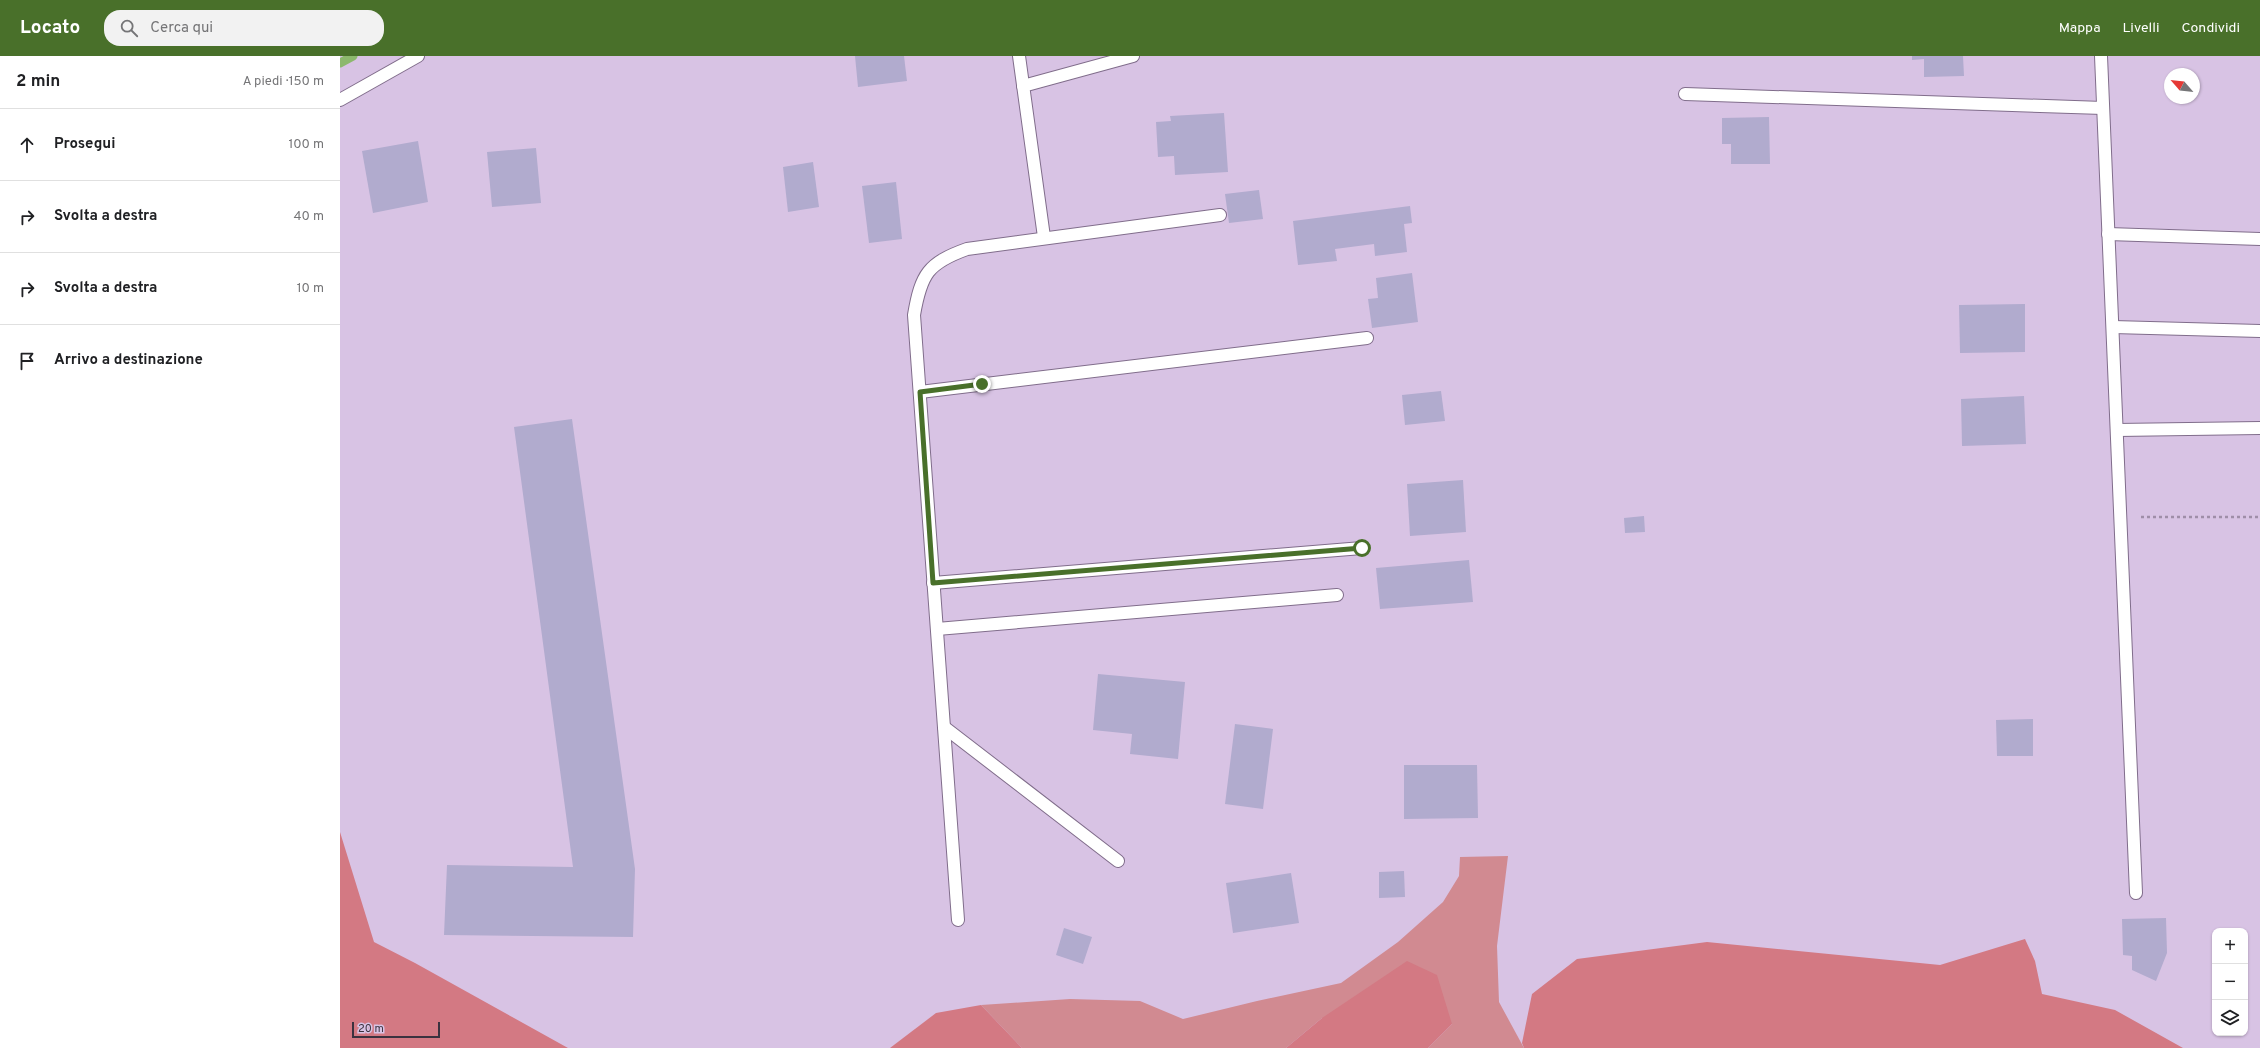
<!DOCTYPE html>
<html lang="it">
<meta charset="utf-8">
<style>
body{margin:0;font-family:Overpass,sans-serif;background:#f2f2f2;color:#202124}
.controls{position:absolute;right:12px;bottom:12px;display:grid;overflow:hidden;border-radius:8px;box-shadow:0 1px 3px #0004}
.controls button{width:36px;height:36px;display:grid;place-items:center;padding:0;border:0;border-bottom:1px solid #e0e0e0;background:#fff;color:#202124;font:20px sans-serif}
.compass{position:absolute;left:1824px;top:12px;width:36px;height:36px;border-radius:50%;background:#fff;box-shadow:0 1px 3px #0004;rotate:298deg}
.scale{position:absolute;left:12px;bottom:10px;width:88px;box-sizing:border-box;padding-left:4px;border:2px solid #3b323f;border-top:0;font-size:11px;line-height:14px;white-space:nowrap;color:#3b323f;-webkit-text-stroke:3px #d8c3e4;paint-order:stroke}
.stop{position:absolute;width:12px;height:12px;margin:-9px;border:3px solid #49702a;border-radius:50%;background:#fff}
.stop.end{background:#49702a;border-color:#fff;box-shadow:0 1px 4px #0008}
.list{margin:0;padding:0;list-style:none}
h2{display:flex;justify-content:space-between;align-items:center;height:52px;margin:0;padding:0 16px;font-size:17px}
h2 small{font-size:13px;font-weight:400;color:#757577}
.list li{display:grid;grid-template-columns:26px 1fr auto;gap:12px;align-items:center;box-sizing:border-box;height:72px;padding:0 16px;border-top:1px solid #e0e0e0}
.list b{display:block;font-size:15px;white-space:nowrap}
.list em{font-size:13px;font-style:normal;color:#757577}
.icon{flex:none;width:22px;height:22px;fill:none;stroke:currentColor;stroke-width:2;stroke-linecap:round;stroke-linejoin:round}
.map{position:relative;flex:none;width:1920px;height:992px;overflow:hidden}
header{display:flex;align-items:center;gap:24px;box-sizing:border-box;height:56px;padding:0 20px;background:#49702a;color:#fff}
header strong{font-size:19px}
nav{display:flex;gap:22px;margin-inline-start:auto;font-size:14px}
.search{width:280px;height:36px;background:#f2f2f2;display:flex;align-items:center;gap:10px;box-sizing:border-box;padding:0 14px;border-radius:16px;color:#757577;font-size:15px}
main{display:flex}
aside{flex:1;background:#fff}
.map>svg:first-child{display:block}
</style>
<header>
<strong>Locato</strong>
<div class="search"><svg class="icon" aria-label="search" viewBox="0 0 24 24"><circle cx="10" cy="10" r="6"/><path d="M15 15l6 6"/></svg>Cerca qui</div>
<nav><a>Mappa</a><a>Livelli</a><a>Condividi</a></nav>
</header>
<main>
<aside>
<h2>2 min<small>A piedi · 150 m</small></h2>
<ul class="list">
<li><svg class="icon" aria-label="ahead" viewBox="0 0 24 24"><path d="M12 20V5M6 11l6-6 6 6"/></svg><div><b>Prosegui</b></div><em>100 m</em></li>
<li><svg class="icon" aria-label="right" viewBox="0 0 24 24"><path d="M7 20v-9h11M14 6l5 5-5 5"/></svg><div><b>Svolta a destra</b></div><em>40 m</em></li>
<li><svg class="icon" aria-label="right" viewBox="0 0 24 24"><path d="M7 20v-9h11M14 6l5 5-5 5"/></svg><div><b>Svolta a destra</b></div><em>10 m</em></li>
<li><svg class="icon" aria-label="arrive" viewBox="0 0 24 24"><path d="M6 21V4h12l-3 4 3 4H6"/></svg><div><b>Arrivo a destinazione</b></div></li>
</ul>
</aside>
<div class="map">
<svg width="1920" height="992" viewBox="0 0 1920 992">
<rect width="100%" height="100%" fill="#d8c3e4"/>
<!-- green -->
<polygon fill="#d18a91" points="1168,800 1157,890 1159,946 1184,992 1088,992 1112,968 982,962 946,992 682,992 641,949 730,943 800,945 843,963 917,945 1001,927 1058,886 1103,846 1119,820 1120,801"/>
<!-- forest -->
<g fill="#d37983">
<polygon points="0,776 34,886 75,907 228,992 0,992"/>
<polygon points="1685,883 1695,905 1702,938 1775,954 1843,992 1184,992 1182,987 1192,938 1237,903 1367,886 1600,909"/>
<polygon points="1067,905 1097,919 1112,968 1088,992 946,992 982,962"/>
<polygon points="641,949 682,992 550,992 596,957"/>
</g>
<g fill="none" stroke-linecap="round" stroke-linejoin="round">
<!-- stream -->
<polyline stroke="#8cb86d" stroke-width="9" points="0,7 13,0"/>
</g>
<!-- building -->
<g fill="#b1abce">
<polygon points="515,0 564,0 567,25 518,31"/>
<polygon points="1572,0 1623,0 1624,20 1584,21 1584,3 1572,4"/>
<polygon points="884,57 888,116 835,119 834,100 818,101 816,66 831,65 830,60"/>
<polygon points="1429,61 1430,108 1391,108 1391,88 1382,88 1382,62"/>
<polygon points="78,85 88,146 33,157 22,95"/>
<polygon points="196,92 201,147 152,151 147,96"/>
<polygon points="473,106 479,151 448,156 443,111"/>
<polygon points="556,126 562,183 529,187 522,130"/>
<polygon points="919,134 923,163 889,167 885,138"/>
<polygon points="1070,150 1072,167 1064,168 1067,196 1035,200 1034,188 995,193 997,205 958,209 953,165"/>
<polygon points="1072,217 1078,266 1032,272 1028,243 1038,242 1036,222"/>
<polygon points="1685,248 1685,296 1620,297 1619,249"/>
<polygon points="1101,335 1105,365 1065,369 1062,339"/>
<polygon points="1684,340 1686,388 1622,390 1621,343"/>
<polygon points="232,363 295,813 293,881 104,879 107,809 233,811 174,371"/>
<polygon points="1123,424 1126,476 1070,480 1067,428"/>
<polygon points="1304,460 1305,476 1285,477 1284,462"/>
<polygon points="1129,504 1133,546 1040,553 1036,512"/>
<polygon points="758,618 845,626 838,703 790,698 792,678 753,674"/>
<polygon points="1693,663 1693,700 1657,700 1656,664"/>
<polygon points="895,668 933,673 923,753 885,748"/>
<polygon points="1064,709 1137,709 1138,762 1064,763"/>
<polygon points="1064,815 1065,841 1039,842 1039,816"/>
<polygon points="951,817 959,867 893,877 886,827"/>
<polygon points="1826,862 1827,897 1816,925 1792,914 1792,900 1783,899 1782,863"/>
<polygon points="724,872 752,881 743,908 716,899"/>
</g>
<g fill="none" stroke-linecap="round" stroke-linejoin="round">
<!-- lane casing -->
<g stroke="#806d8b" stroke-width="14">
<g id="lane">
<polyline points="679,0 704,181"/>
<polyline points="1761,0 1796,837"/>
<polyline points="683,30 793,0"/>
<polyline points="1345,38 1763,52"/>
<polyline points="0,44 78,0"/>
<polyline points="1768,178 1920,183"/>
<polyline points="1773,271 1920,275"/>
<polyline points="580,336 1027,282"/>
<polyline points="1777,374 1920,372"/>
<polyline points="593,527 1022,492"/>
<polyline points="597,573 997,539"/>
<polyline points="604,671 778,805"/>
<path d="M618,864L574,259C581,218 588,207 627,193L880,159"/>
</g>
</g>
<!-- path -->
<polyline stroke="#9f8ea8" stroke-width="2.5" stroke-dasharray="3 3" stroke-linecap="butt" points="1801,461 1920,461"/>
<!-- lane -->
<use href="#lane" stroke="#fff" stroke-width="12"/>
</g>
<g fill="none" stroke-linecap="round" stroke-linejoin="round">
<!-- route -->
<polyline stroke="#49702a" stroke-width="5" points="642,328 580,336 593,527 1022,492"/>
</g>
</svg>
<div class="controls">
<button>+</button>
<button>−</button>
<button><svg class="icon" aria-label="layers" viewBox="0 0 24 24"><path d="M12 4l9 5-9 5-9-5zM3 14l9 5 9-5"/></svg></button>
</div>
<svg class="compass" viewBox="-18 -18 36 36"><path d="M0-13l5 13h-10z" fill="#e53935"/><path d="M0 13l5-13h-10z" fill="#757577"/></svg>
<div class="scale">20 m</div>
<div class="stop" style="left:1022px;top:492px"></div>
<div class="stop end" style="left:642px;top:328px"></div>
</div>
</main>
